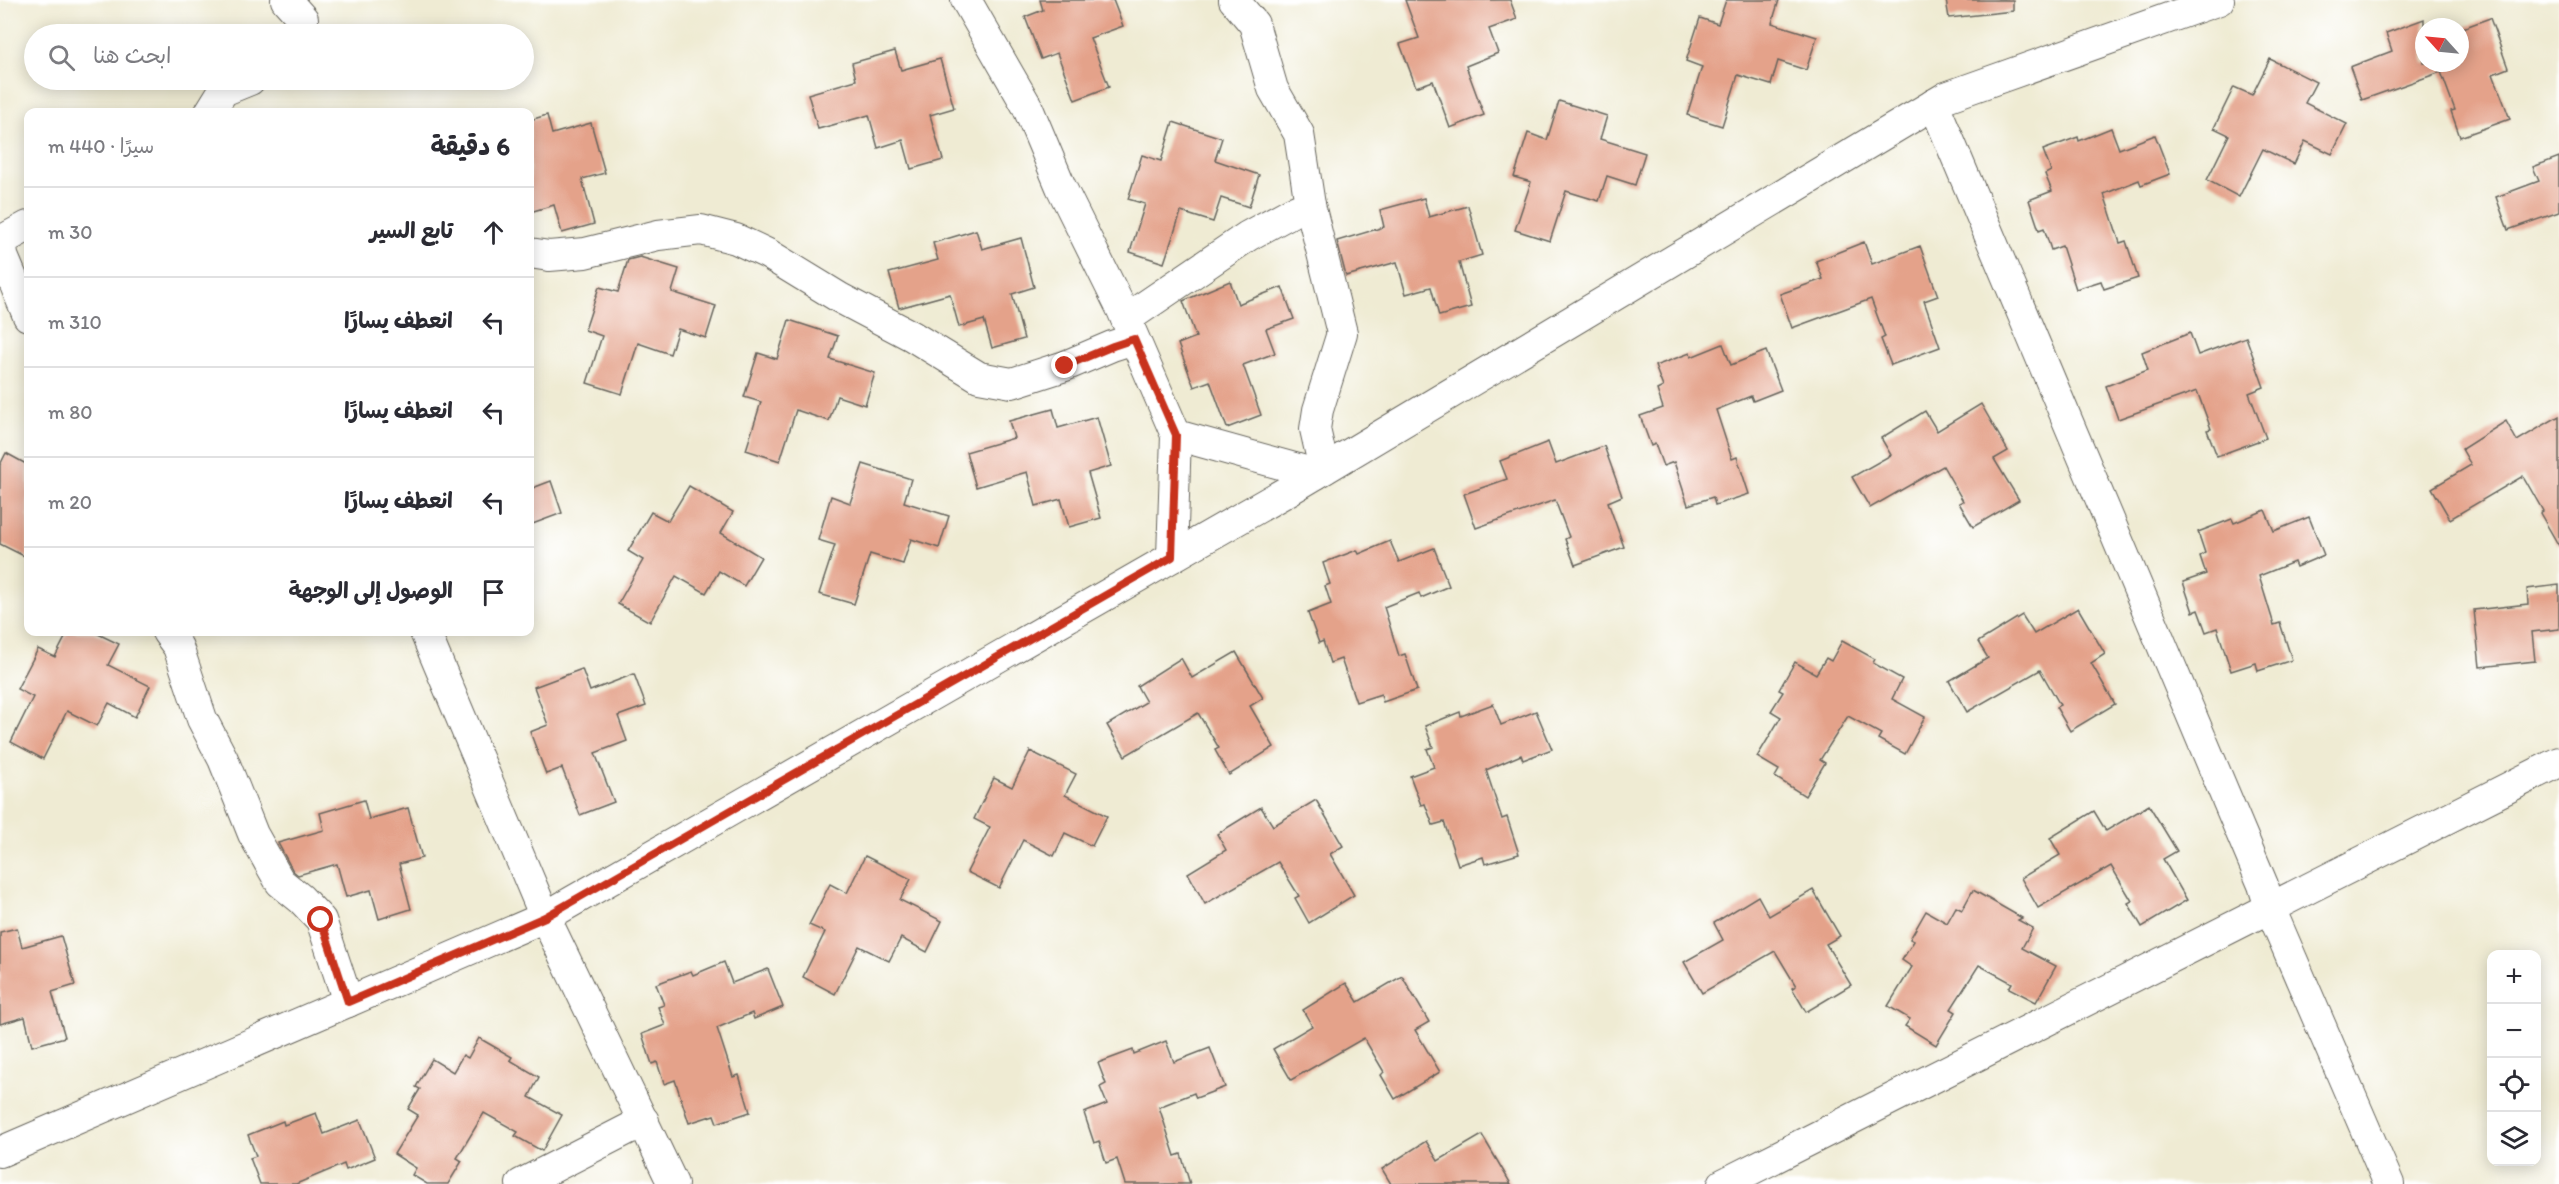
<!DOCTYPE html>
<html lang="ar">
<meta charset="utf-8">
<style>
body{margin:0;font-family:Itim,"Playpen Sans Arabic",sans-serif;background:#f7f7f7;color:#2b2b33;direction:rtl}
.controls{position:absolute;right:18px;bottom:18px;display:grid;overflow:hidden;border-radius:12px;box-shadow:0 3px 15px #0003}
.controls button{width:54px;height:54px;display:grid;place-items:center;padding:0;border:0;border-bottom:2px solid #e1e1e2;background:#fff;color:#2b2b33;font:30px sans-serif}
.compass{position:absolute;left:2415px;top:18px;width:54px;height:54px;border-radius:50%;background:#fff;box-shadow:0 3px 15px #0003;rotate:297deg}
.stop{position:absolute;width:18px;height:18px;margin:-14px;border:4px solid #c8321e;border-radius:50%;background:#fff}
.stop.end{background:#c8321e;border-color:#fff;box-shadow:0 2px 6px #0008}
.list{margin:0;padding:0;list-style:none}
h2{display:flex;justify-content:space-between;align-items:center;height:78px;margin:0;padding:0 24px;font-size:26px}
h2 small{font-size:20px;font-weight:400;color:#7c7c81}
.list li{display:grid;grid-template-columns:39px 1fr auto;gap:18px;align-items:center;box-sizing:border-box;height:90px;padding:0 24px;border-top:2px solid #e1e1e2}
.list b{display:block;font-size:22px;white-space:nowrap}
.list em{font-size:20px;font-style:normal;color:#7c7c81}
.icon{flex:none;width:33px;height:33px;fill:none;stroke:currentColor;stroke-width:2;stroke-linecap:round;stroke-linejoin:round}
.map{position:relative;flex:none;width:2559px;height:1184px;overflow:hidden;direction:ltr}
.search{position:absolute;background:#fff;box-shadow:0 3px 15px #0003;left:24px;top:24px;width:510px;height:66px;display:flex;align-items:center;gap:15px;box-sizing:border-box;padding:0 21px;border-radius:33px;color:#7c7c81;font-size:22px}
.panel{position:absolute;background:#fff;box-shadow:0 3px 15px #0003;left:24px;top:108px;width:510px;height:528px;border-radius:12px;direction:rtl}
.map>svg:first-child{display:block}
</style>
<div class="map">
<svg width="2559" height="1184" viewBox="0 0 2559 1184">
<rect width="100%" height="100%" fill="#fff"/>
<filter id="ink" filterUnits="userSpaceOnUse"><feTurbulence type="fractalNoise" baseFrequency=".0167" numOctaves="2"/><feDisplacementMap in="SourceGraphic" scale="12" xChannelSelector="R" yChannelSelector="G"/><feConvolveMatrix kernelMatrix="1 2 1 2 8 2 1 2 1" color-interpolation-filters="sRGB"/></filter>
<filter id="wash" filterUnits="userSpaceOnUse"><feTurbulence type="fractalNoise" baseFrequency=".008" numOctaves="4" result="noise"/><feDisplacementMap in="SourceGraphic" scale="24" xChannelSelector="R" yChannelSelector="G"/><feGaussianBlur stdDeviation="1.35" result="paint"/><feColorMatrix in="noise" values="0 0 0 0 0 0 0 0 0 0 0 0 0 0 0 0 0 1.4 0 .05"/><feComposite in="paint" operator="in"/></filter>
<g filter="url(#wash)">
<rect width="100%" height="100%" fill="#efebd3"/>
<g id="blocks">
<!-- building -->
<g fill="#e4a28a">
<polygon points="1040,0 1113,0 1123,26 1090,38 1109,87 1075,100 1057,53 1041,59 1025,17 1043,10"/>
<polygon points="1405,0 1510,0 1517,19 1489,29 1498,53 1466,66 1484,115 1450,128 1433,81 1416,87 1400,44 1419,38"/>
<polygon points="1726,0 1779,0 1772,23 1817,37 1806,70 1778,61 1771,85 1738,75 1722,126 1687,115 1702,67 1686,61 1700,18 1718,24"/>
<polygon points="1946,0 2013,0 2013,11 1949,18"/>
<polygon points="2490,18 2508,68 2493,74 2510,119 2460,137 2451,111 2455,110 2441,72 2362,100 2350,67 2392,51 2386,33 2424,19 2424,63 2460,63 2460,29"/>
<polygon points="895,51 901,70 940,59 954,108 930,115 943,160 911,169 903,140 878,148 869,115 818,129 808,94 856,80 852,63"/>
<polygon points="2270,59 2316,82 2305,103 2347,124 2332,154 2305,141 2294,164 2263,149 2239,197 2207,180 2229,135 2214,128 2234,87 2252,95"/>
<polygon points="1559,101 1607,116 1600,139 1645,153 1635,185 1607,176 1599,201 1566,191 1550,241 1515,230 1531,182 1514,177 1528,133 1547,140"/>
<polygon points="547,115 552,134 591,123 605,173 582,179 594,224 562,233 554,205 530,212 530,120"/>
<polygon points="1173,122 1222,138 1215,160 1259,175 1249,207 1221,198 1213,222 1181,212 1164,263 1130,252 1145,204 1128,199 1142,155 1161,161"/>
<polygon points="2111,128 2119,149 2155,135 2170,174 2141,185 2139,180 2104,194 2120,243 2126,241 2138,278 2104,289 2101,281 2076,289 2062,246 2051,250 2044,228 2039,230 2029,200 2052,191 2045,174 2051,171 2043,150 2078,137 2079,141"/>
<polygon points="2559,157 2559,212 2508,230 2496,197 2539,181 2533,167"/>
<polygon points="1424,198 1429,217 1468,206 1482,255 1459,262 1471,307 1439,316 1431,287 1406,294 1397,262 1346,276 1337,241 1384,227 1380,210"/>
<polygon points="976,230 982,249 1021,238 1034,287 1012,294 1024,339 992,348 984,320 959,327 950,294 899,308 889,273 938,260 933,243"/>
<polygon points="1864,242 1872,264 1920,246 1938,296 1924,301 1940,347 1891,365 1881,339 1885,337 1871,299 1792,328 1780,294 1823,279 1816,261"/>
<polygon points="640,257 679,269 672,292 716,306 706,338 678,329 670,354 638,343 622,394 587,383 602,336 585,330 599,287 618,292 628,260"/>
<polygon points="1230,281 1238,304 1282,287 1294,319 1266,329 1275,353 1243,365 1261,415 1227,428 1210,381 1194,387 1178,344 1196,337 1183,301"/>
<polygon points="789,320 838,336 830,359 875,373 865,405 837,396 829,421 796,410 780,461 746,450 761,402 744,397 758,353 777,359"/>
<polygon points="2190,333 2198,355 2246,337 2264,387 2249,393 2266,438 2217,456 2207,430 2211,429 2197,391 2118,419 2106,386 2148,370 2142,352"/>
<polygon points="1723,344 1731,365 1766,351 1781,390 1753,401 1751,396 1716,410 1732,459 1737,457 1749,494 1715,505 1713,497 1688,505 1674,462 1663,466 1655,444 1651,446 1640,416 1663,408 1657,390 1663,387 1655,366 1690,353 1691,357"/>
<polygon points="1981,404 2008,451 1994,459 2019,500 1973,527 1959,503 1963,501 1943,466 1870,508 1852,477 1891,455 1881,438 1925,411 1937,431"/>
<polygon points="1053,409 1058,428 1097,417 1111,466 1088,473 1101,518 1069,527 1061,499 1036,506 1027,472 976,487 966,452 1014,438 1009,421"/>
<polygon points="2559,416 2559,546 2540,513 2543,511 2523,476 2450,519 2432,488 2471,465 2462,449 2506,421 2517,441"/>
<polygon points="1548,442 1556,464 1604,446 1622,496 1608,502 1624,547 1575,565 1565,539 1569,537 1555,500 1476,528 1464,494 1507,479 1500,461"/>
<polygon points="6,453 28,465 28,558 0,544 0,465"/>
<polygon points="863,464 911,479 904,502 949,516 939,548 911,539 903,564 870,554 854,604 819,594 835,545 818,540 831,496 850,503"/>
<polygon points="551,481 562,513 530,525 530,489"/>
<polygon points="689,486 733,512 721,533 761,557 744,586 719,571 706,593 676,576 650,622 618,604 643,560 628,551 651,512 668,521"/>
<polygon points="2265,510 2274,531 2309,517 2324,555 2296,567 2294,562 2259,576 2274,625 2280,623 2292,660 2258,671 2256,663 2231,671 2217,628 2206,632 2198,610 2193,612 2183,582 2206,574 2200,556 2205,553 2198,532 2232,519 2234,523"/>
<polygon points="1390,541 1399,562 1434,548 1449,586 1421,598 1419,593 1384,607 1399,656 1405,654 1417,690 1383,702 1381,694 1356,702 1341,659 1330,663 1323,641 1319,643 1308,613 1331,604 1325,586 1330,584 1323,563 1357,550 1359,554"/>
<polygon points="2559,585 2559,629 2532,632 2535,661 2480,667 2474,610 2528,604 2527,589"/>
<polygon points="2078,608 2105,654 2091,663 2115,704 2070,731 2056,707 2060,705 2040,670 1967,712 1949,681 1988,658 1978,642 2022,615 2034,634"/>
<polygon points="68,632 94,632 119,644 108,665 150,686 135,717 109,703 97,726 67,711 43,759 11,742 33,697 17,689 38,649 55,657"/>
<polygon points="1842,641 1875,659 1873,663 1902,679 1892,699 1925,717 1905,754 1878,739 1881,734 1848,716 1820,760 1825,763 1805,796 1775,777 1779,770 1757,757 1781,717 1771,711 1783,692 1779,690 1795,662 1816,674 1826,658 1831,661"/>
<polygon points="1236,652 1263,698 1250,706 1274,747 1229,775 1215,750 1219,748 1198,713 1125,756 1107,725 1146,702 1137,686 1181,658 1192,678"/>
<polygon points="582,669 590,691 634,674 646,706 618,716 627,741 595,753 614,802 580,815 562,768 546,774 530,732 548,725 534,687"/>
<polygon points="1493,704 1501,725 1536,711 1552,749 1523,760 1521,755 1486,770 1502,819 1507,817 1519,854 1485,864 1483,857 1458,865 1444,822 1433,825 1425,804 1421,805 1410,776 1434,767 1427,749 1433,747 1425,726 1460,712 1461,716"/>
<polygon points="1030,751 1076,774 1065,795 1107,816 1092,846 1065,833 1054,856 1023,840 999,888 967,872 990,827 974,819 994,778 1012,787"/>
<polygon points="364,800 369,819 408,808 422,858 399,864 411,909 379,919 371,890 346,897 337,864 298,875 293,871 278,843 324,830 320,813"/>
<polygon points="1316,800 1343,846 1330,854 1354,895 1309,923 1295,898 1299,896 1278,862 1205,904 1188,873 1226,850 1217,834 1261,807 1273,826"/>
<polygon points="2149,805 2177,851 2163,859 2187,900 2142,927 2128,903 2132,901 2111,866 2038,908 2021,878 2060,855 2050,838 2094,811 2106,831"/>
<polygon points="865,856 911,879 900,900 942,921 927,952 901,938 889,961 859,946 835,994 803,977 825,932 809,925 830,884 847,893"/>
<polygon points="1813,890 1840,936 1826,944 1851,985 1806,1012 1792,988 1796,986 1775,951 1702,993 1684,962 1723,940 1714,923 1758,896 1769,916"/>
<polygon points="1973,890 2022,918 2018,920 2033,928 2022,948 2056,966 2036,1002 2009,988 2012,983 1979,965 1951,1009 1956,1012 1936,1045 1905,1026 1910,1019 1888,1006 1912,967 1902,960 1914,941 1910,939 1926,911 1947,923 1956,907 1962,910"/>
<polygon points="17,928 22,947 61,936 75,985 52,992 65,1037 32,1046 25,1017 0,1024 0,932"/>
<polygon points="724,962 732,983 768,969 783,1007 754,1019 752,1013 717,1028 733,1077 739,1075 750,1112 717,1123 714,1115 689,1123 675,1080 664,1084 657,1062 652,1064 642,1034 665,1025 658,1007 664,1005 656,984 691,971 693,975"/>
<polygon points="1402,976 1429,1022 1415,1030 1440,1072 1395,1099 1381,1075 1384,1072 1364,1038 1291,1080 1273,1049 1312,1026 1303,1010 1346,983 1358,1002"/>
<polygon points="479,1038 512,1057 510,1060 539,1077 529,1097 562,1115 542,1151 515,1136 518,1132 484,1113 457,1158 462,1161 448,1184 427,1184 412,1175 416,1168 394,1154 418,1115 408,1109 420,1089 416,1087 432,1059 453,1072 463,1055 468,1058"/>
<polygon points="1166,1041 1174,1062 1210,1048 1225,1087 1196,1098 1194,1093 1159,1107 1175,1156 1181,1154 1190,1184 1125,1184 1117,1159 1106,1163 1099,1141 1094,1143 1084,1113 1107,1104 1100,1087 1106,1084 1098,1063 1133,1050 1134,1054"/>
<polygon points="316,1113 324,1134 360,1120 375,1158 346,1170 344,1164 296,1184 260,1184 250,1158 256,1156 248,1135 283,1121 284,1125"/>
<polygon points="1482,1135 1511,1184 1391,1184 1382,1169 1426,1141 1438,1161"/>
</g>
</g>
</g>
<g filter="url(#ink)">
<use href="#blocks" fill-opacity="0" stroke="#66645c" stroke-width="1.5"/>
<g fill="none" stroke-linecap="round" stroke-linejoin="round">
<!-- minor casing -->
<g stroke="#66645c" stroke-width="32">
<g id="minor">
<polyline points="286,0 303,19 302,34"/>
<polyline points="966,0 1027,106 1061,187 1122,310 1176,435 1172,557"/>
<polyline points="1234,0 1254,24 1273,89 1299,134 1310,205"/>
<polyline points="1934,104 2263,885 2270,908 2389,1184"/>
<polyline points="210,112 223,91 250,80"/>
<polyline points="28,226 8,237 2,245 3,256 28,316"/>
<polyline points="530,253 549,256 585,253 658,235 701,230 736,239 768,254 840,298 912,336 979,377 1012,383 1065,366 1112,346 1134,339"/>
<polyline points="1126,319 1248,236 1292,212 1310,205 1342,333 1318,410 1315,429 1324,469"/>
<polyline points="1176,435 1316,474"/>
<polyline points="167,632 178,647 202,719 223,759 253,834 280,882 301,899 321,920 348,1002"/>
<polyline points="425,632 545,917 673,1184"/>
<polyline points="0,1152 545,917 1291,489 1946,97 2219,0"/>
<polyline points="521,1184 644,1121"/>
<polyline points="1723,1184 2559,762"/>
</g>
</g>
<!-- minor -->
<use href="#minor" stroke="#fff" stroke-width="30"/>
</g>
</g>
<g fill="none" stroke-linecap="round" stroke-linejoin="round" filter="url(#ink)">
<!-- route -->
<polyline stroke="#c8321e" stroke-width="8" points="321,920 348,1002 545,917 1172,557 1176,435 1134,339 1113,346 1065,366"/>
</g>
</svg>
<div class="controls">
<button>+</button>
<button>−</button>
<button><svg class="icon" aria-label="locate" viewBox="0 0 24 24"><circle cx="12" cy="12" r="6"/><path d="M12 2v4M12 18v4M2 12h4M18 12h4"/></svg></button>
<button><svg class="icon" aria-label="layers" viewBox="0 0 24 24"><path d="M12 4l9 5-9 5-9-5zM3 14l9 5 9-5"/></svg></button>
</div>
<svg class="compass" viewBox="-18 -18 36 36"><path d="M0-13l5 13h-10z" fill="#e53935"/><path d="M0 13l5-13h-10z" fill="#7c7c81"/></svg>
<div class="stop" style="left:321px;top:920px"></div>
<div class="stop end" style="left:1065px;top:366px"></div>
<div class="search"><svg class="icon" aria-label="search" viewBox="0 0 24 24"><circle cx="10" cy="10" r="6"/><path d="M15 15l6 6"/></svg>ابحث هنا</div>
<section class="panel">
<h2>6 دقيقة<small>سيرًا · 440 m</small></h2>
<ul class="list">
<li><svg class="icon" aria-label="ahead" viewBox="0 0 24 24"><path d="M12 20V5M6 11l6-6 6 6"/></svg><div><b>تابع السير</b></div><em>30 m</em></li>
<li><svg class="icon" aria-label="left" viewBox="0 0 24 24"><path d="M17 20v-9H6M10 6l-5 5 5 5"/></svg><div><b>انعطف يسارًا</b></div><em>310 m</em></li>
<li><svg class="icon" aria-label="left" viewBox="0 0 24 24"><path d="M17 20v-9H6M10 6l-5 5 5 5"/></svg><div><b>انعطف يسارًا</b></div><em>80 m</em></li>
<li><svg class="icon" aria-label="left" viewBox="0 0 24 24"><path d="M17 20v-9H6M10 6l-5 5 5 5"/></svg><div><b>انعطف يسارًا</b></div><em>20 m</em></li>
<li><svg class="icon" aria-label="arrive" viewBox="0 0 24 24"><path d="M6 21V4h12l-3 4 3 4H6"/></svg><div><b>الوصول إلى الوجهة</b></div></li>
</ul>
</section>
</div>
